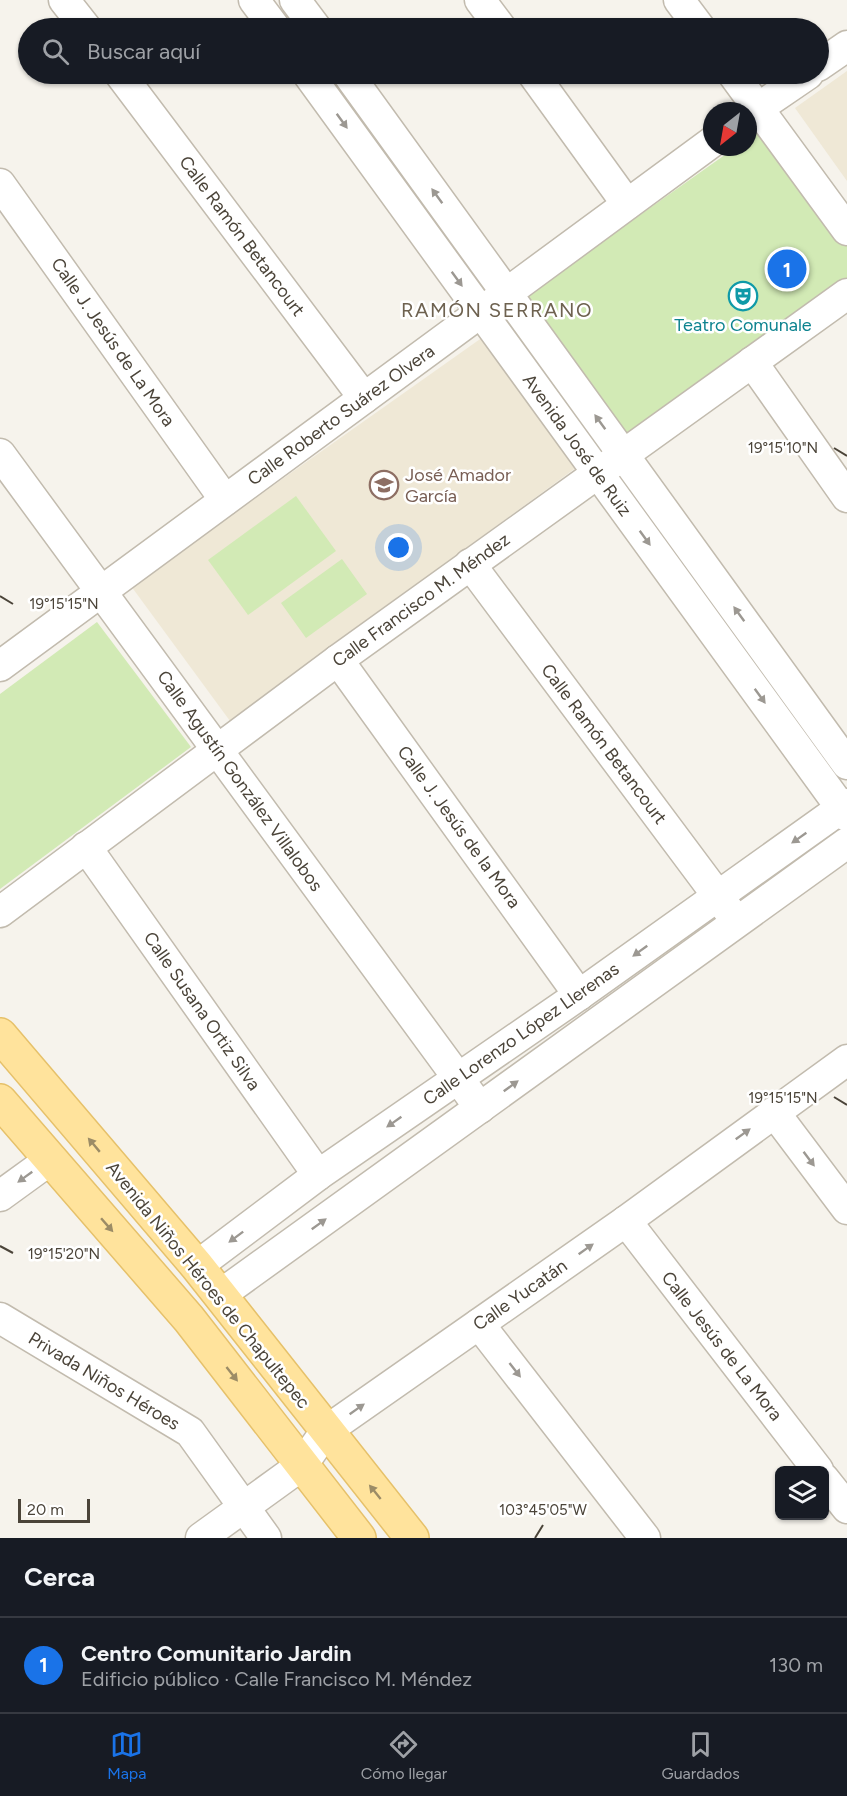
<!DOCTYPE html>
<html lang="es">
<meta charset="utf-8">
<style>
body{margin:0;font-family:Figtree,sans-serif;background:#242831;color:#f1f3f6}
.controls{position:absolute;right:18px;bottom:18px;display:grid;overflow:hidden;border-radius:9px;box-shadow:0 2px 4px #0004}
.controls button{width:54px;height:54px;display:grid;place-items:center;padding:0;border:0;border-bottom:2px solid #363941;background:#171b24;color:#f1f3f6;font:30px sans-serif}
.compass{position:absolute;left:703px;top:102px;width:54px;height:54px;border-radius:50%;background:#171b24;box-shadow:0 2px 4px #0004;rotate:211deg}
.scale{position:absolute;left:18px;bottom:15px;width:72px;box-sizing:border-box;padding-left:6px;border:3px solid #4b4439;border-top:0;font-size:16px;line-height:21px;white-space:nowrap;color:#4b4439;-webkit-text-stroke:4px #fff;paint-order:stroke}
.you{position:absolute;left:399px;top:548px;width:21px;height:21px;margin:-15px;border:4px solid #fff;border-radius:50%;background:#1a73e8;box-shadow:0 0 0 9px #1a73e833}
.badge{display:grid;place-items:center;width:39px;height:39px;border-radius:50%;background:#1a73e8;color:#fff;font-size:20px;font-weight:700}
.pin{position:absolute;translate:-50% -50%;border:3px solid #fff;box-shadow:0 2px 6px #0006}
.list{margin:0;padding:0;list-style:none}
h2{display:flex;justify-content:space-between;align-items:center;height:78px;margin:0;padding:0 24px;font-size:26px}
h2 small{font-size:20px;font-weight:400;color:#9ea1a6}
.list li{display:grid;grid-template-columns:39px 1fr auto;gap:18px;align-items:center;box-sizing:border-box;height:96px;padding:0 24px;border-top:2px solid #363941}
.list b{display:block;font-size:22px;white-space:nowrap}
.list p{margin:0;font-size:20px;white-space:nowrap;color:#9ea1a6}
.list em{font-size:20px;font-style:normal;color:#9ea1a6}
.icon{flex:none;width:33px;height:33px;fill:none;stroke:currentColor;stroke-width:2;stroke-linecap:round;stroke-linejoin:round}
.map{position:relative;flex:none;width:847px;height:1538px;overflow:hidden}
.search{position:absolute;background:#171b24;box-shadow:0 2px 4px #0004;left:18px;right:18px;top:18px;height:66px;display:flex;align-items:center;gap:15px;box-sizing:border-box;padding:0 21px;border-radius:33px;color:#9ea1a6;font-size:22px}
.sheet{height:174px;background:#171b24}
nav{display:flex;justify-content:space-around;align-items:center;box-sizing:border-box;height:84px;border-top:2px solid #363941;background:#171b24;font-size:16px;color:#9ea1a6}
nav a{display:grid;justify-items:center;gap:3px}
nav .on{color:#1a73e8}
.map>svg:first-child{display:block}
</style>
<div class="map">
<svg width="847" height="1538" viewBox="0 0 847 1538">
<rect width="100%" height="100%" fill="#f6f3ec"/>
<!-- education -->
<g fill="#efe8d6">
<polygon points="847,71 847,181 795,108"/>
<polygon points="483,337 577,467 230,721 131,586"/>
</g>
<!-- green -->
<g fill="#d2eab5">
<polygon points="765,127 847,242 847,285 630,438 527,295 736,147 748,147 748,139"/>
<polygon points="296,496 336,551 248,615 208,560"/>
<polygon points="342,559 367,594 306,638 281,603"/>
<polygon points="97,622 191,747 0,889 0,694"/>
</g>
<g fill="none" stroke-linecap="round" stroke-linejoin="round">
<!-- minor casing -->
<g stroke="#c2bbae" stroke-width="33">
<g id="minor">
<polyline points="64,0 86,28"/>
<polyline points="254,0 275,28"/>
<polyline points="295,0 316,28"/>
<polyline points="480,0 501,28"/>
<polyline points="679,0 700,28"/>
<polyline points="818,66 847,46"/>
<polyline points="120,74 364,398"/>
<polyline points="308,74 847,816"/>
<polyline points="348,74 847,764"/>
<polyline points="533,74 627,204"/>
<polyline points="733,74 847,230"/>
<polyline points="748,115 808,74"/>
<polyline points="0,184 225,500"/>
<polyline points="752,362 847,497"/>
<polyline points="0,454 480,1108"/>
<polyline points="470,564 729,911"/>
<polyline points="338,660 579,995"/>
<polyline points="0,666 712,142"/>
<polyline points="86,847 318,1175"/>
<polyline points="0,912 338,660 847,294"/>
<polyline points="774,1112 847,1209"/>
<polyline points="0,1196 51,1159"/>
<polyline points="626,1221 818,1470"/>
<polyline points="197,1266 318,1175 579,995 847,804"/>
<polyline points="220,1295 847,843"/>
<polyline points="0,1318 190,1432 266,1538"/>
<polyline points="479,1324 645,1538"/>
<polyline points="824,1479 847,1508"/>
<polyline points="201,1538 302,1465 326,1431 626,1221 847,1060"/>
</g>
</g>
<!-- major casing -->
<g stroke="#e6c16a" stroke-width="36">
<g id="major">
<polyline points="0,1035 197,1266 412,1538"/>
<polyline points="0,1101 189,1319 359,1538"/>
</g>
</g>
<!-- minor -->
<use href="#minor" stroke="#fff" stroke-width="30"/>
<!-- major -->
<use href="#major" stroke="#ffe39c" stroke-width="33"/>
</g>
<!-- one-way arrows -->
<defs><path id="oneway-solid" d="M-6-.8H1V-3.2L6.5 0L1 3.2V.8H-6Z" transform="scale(1.5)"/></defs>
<g fill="#9c9892">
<use href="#oneway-solid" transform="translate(342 121) rotate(54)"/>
<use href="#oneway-solid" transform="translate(437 196) rotate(-126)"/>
<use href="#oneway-solid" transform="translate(457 279) rotate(54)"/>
<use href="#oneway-solid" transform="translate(600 422) rotate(-126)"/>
<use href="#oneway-solid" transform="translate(645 538) rotate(54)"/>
<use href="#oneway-solid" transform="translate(739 614) rotate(-126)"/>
<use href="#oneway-solid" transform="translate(760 696) rotate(54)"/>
<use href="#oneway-solid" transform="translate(799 838) rotate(145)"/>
<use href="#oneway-solid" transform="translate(640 951) rotate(144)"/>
<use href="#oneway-solid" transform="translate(511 1086) rotate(-36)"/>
<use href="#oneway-solid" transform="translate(394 1122) rotate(145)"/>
<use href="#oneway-solid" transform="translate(743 1134) rotate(-36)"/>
<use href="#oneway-solid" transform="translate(809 1159) rotate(53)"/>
<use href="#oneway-solid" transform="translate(25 1177) rotate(144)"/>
<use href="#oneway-solid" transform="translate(319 1224) rotate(-36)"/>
<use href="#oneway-solid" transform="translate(236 1237) rotate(143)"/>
<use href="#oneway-solid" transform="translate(586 1249) rotate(-35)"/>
<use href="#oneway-solid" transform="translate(515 1370) rotate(52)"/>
<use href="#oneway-solid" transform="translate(357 1409) rotate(-35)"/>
</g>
<g fill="#9c8c66">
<use href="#oneway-solid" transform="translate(94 1145) rotate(-130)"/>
<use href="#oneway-solid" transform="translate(107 1225) rotate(49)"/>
<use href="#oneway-solid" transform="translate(232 1374) rotate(52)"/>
<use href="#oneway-solid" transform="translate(375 1492) rotate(-129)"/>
</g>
<!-- ticks -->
<path fill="none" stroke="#4b4439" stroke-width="2" d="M834,448L847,456M0,596L13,604M834,1097L847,1105M0,1246L13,1253M535,1538L543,1525"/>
<!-- icons -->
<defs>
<g id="theatre-ring" transform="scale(1.5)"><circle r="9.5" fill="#fff" stroke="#0f9aa8" stroke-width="1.5"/><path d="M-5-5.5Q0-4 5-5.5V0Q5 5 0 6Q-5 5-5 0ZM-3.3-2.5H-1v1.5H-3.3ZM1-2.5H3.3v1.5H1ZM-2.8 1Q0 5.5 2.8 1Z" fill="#0f9aa8"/></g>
<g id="school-ring" transform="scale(1.5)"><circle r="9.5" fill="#fff" stroke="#8d6e63" stroke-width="1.5"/><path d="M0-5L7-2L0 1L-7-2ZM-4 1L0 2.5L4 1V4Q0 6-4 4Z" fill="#8d6e63"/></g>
</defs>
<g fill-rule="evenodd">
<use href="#theatre-ring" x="743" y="296"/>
<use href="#school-ring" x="384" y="485"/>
</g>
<g text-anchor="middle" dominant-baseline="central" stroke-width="5" stroke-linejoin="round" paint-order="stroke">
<!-- street labels -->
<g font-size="18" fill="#4b4439" stroke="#fff">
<text transform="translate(242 236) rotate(53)">Calle Ramón Betancourt</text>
<text transform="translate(113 342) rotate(55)">Calle J. Jesús de La Mora</text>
<text transform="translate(341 415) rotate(-36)">Calle Roberto Suárez Olvera</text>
<text transform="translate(577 445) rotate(54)">Avenida José de Ruiz</text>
<text transform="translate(421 600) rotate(-36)">Calle Francisco M. Méndez</text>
<text transform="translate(604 744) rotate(53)">Calle Ramón Betancourt</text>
<text transform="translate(240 781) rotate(54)">Calle Agustín González Villalobos</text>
<text transform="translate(459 827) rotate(54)">Calle J. Jesús de la Mora</text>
<text transform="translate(202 1011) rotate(55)">Calle Susana Ortiz Silva</text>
<text transform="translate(521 1034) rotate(-35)">Calle Lorenzo López Llerenas</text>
<text transform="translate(208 1285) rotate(51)">Avenida Niños Héroes de Chapultepec</text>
<text transform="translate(520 1295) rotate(-35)">Calle Yucatán</text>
<text transform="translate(722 1346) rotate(52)">Calle Jesús de La Mora</text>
<text transform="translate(104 1381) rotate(31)">Privada Niños Héroes</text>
</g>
<!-- culture labels -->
<g font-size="18" fill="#0d838f" stroke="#fff">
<text x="743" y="325">Teatro Comunale</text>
</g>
<!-- education labels -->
<g font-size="18" fill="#785e54" stroke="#fff" text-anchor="start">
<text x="405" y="475">José Amador<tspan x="405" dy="21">García</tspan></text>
</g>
<!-- neighbourhood labels -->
<g font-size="20" letter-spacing="1.5" fill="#6e6250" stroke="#fff">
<text x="497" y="310">RAMÓN SERRANO</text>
</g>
</g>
<g font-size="15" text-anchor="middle" fill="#4b4439" stroke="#fff" stroke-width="5" stroke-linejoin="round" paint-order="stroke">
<text x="783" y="453">19°15'10"N</text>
<text x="64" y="609">19°15'15"N</text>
<text x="783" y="1103">19°15'15"N</text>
<text x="64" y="1259">19°15'20"N</text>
<text x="543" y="1515">103°45'05"W</text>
</g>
</svg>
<div class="controls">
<button><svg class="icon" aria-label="layers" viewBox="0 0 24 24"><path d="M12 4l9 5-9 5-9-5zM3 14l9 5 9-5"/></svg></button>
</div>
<svg class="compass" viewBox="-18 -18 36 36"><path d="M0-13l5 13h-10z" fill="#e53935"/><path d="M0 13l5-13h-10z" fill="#9ea1a6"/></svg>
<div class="scale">20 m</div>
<div class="you"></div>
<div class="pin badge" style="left:787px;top:269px">1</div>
<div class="search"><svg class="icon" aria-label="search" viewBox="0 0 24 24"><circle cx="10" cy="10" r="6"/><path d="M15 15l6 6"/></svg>Buscar aquí</div>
</div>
<section class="sheet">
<h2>Cerca<small></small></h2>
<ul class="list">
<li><span class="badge">1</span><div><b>Centro Comunitario Jardin</b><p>Edificio público · Calle Francisco M. Méndez</p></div><em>130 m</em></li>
</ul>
</section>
<nav>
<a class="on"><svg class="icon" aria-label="map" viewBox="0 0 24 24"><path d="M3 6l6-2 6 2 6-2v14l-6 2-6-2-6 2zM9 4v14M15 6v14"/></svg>Mapa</a>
<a><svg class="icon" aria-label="directions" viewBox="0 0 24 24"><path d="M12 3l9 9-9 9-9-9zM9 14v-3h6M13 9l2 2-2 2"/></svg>Cómo llegar</a>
<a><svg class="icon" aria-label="saved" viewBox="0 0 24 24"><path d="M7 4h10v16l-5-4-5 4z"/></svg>Guardados</a>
</nav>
